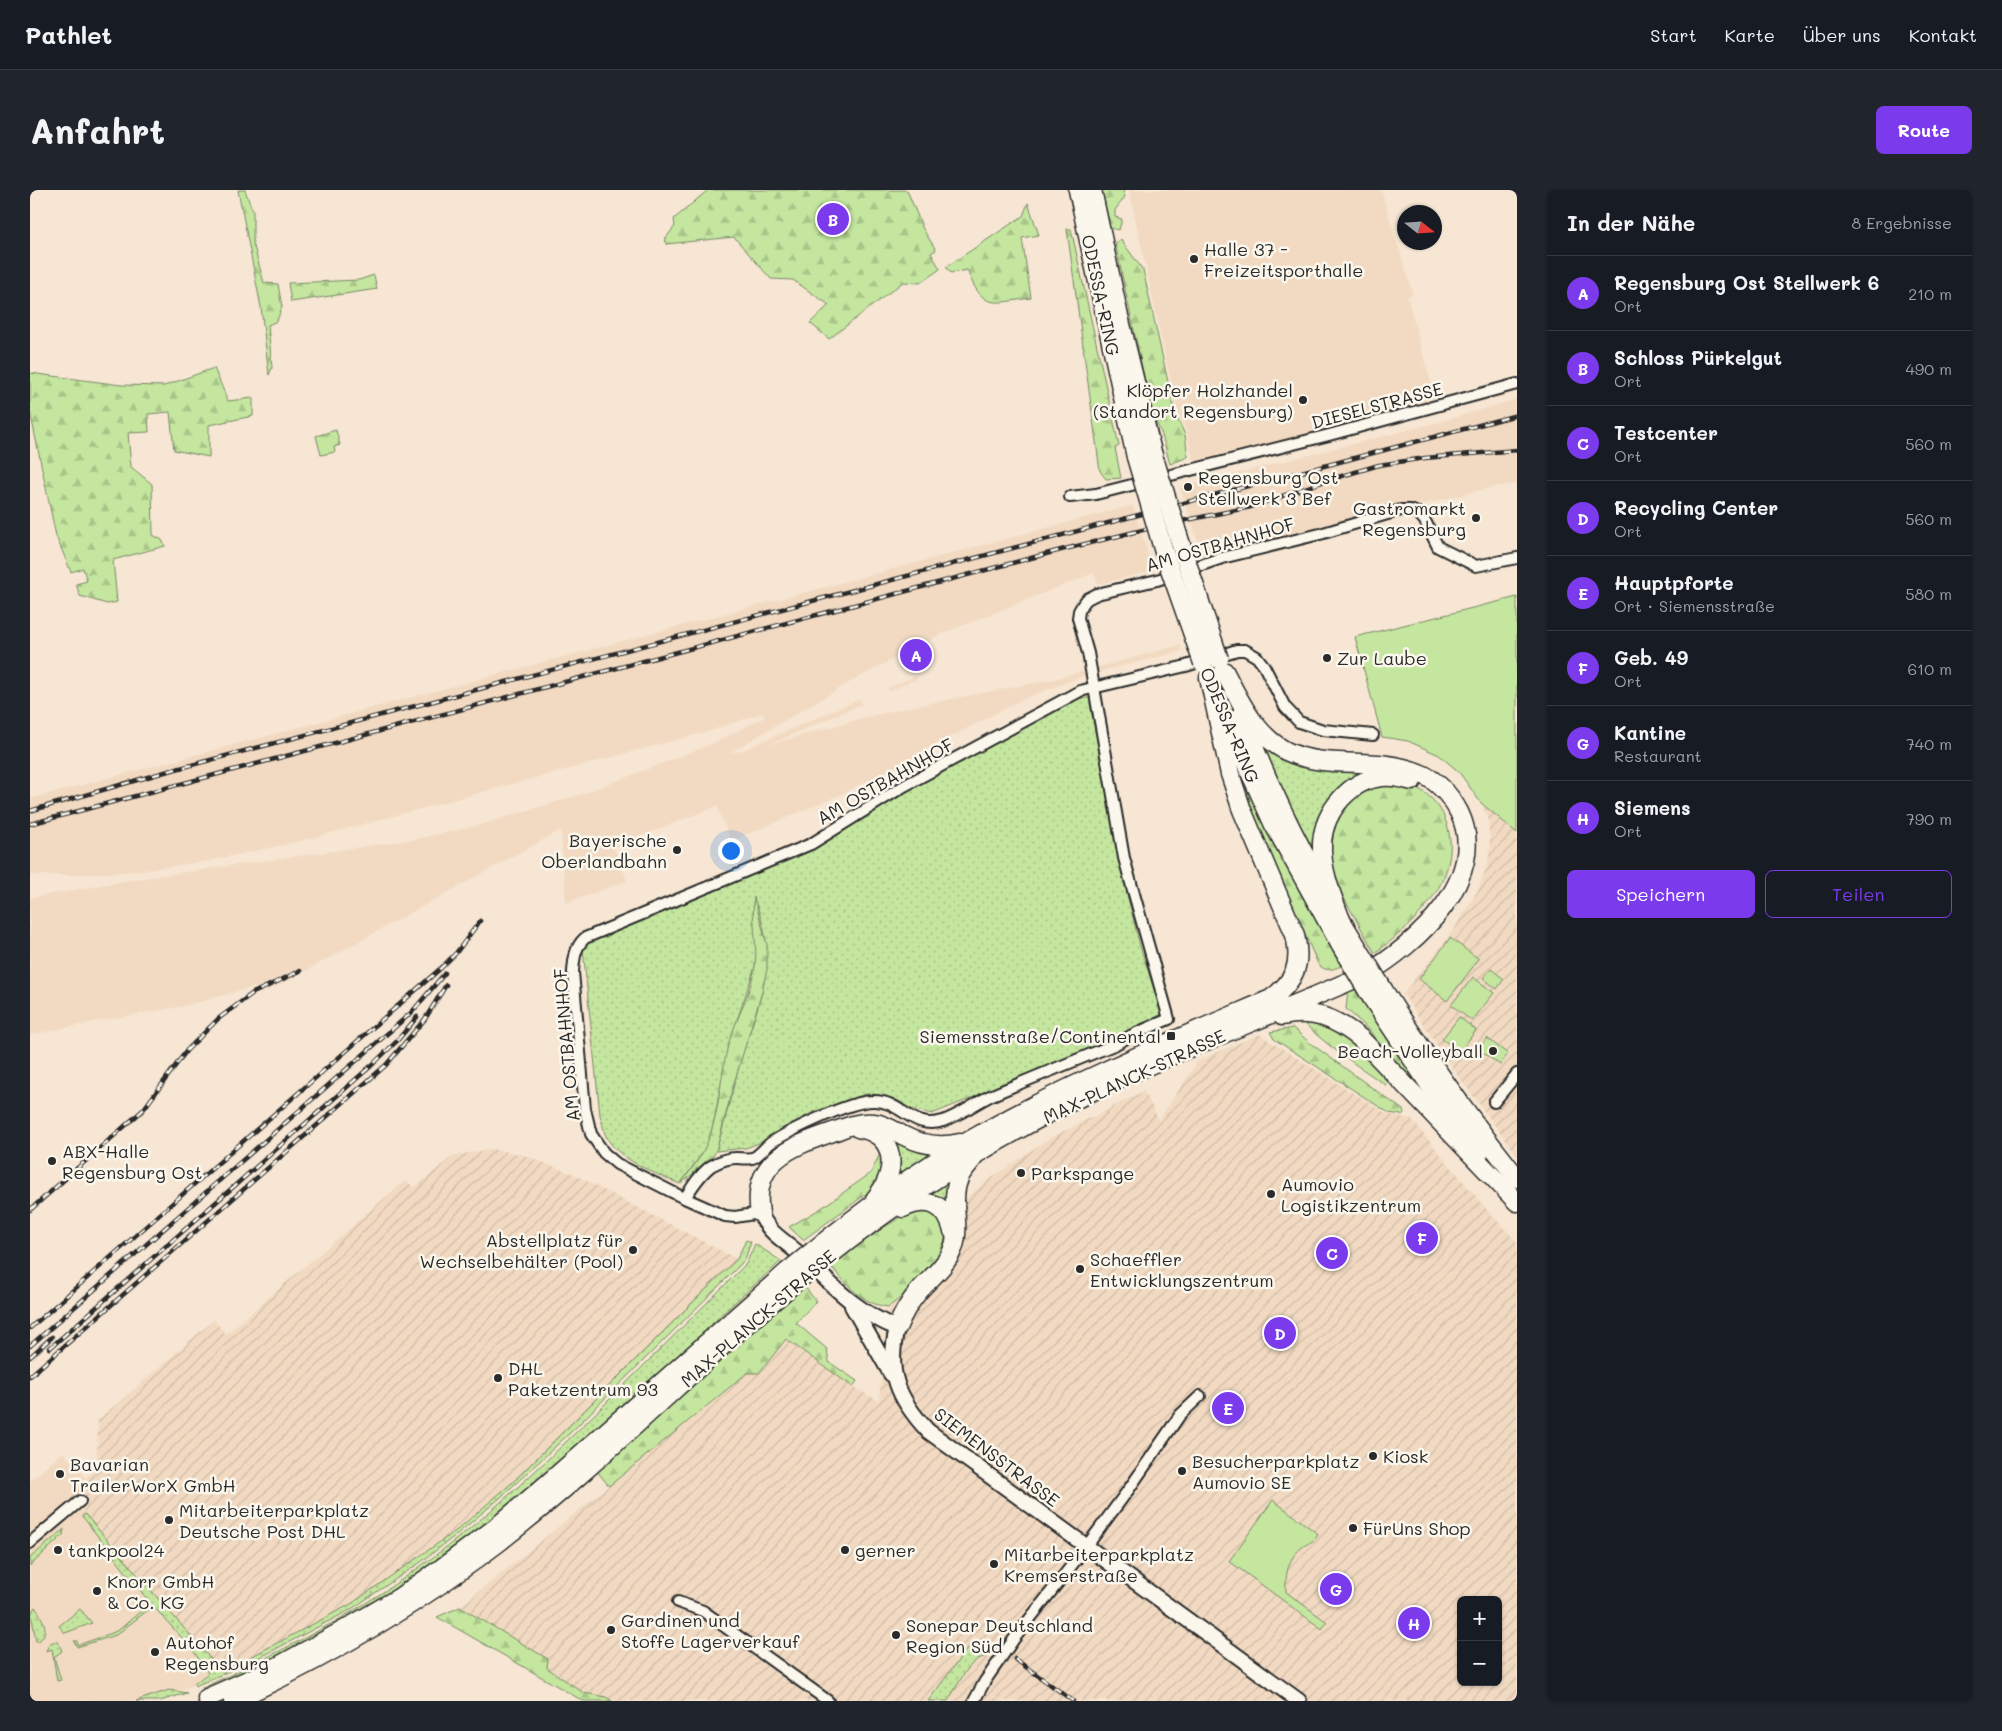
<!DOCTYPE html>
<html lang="de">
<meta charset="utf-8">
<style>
body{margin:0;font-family:Mali,sans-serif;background:#20242c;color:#f1f3f6}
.controls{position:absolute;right:15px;bottom:15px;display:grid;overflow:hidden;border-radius:8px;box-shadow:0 1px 4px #0004}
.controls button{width:45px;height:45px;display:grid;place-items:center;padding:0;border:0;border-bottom:1px solid #363941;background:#171b24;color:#f1f3f6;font:25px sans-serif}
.compass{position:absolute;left:1367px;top:15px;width:45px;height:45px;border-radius:50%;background:#171b24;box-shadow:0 1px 4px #0004;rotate:107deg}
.you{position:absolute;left:700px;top:660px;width:18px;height:18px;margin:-12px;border:4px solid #fff;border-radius:50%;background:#1a73e8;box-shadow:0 0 0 8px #1a73e833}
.badge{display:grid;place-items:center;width:32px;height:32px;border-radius:50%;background:#7c3aed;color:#fff;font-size:16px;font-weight:700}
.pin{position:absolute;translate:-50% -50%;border:2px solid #fff;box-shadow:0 1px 5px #0006}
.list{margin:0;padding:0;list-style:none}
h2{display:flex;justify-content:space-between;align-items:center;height:65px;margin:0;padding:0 20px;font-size:21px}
h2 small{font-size:16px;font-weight:400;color:#9ea1a6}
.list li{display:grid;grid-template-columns:32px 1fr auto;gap:15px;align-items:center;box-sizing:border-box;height:75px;padding:0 20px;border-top:1px solid #363941}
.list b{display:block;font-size:19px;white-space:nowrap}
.list p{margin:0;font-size:16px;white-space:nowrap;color:#9ea1a6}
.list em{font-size:16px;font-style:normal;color:#9ea1a6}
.actions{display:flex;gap:10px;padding:15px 20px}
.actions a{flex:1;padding:11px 0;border:1px solid #7c3aed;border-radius:8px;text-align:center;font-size:18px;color:#7c3aed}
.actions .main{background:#7c3aed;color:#fff}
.map{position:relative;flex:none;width:1487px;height:1511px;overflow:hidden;border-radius:8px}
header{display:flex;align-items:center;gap:30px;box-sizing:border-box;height:70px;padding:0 25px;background:#171b24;border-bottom:1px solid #363941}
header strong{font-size:24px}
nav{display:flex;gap:28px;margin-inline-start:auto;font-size:18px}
.intro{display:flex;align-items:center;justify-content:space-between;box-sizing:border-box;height:120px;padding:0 30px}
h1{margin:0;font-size:35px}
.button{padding:12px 22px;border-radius:8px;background:#7c3aed;color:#fff;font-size:18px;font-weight:700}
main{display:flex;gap:30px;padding:0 30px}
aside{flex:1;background:#171b24;border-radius:8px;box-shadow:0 1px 4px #0004}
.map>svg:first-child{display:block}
</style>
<header>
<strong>Pathlet</strong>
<nav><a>Start</a><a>Karte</a><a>Über uns</a><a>Kontakt</a></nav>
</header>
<div class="intro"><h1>Anfahrt</h1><a class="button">Route</a></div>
<main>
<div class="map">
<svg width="1487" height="1511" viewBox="0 0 1487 1511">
<defs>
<pattern id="industrial-furrows" width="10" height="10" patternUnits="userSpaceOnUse" patternTransform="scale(1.25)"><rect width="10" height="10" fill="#f2dac2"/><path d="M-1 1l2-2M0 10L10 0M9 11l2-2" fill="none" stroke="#d0bba7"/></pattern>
<pattern id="grass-dots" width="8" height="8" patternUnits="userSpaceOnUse" patternTransform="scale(1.25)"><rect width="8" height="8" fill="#c4e69f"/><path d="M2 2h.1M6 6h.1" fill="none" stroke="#a9c589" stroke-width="1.8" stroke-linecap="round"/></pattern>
<pattern id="forest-firs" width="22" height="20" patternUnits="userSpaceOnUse" patternTransform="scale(1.25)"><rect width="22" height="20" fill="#c4e69f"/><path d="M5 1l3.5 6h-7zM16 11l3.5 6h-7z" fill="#a9c589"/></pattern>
</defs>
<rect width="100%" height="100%" fill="#f6e6d3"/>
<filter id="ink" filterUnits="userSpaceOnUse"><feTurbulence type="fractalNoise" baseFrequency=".02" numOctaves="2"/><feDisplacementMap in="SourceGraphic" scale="10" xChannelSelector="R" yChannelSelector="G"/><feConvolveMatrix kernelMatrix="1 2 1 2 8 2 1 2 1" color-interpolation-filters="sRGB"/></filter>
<g filter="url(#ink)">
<!-- built -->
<g fill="#f2dac2">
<polygon points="1099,0 1351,0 1383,104 1377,106 1405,208 1242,253 1163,271 1157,243 1147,220"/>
<polygon points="1487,209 1487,294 1463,297 1174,369 1150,298 1417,230"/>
<polygon points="1103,315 1123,381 1068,394 1064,383 909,445 820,492 701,562 711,561 830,509 832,514 738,555 833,528 880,517 1020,490 1150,455 1152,461 1056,485 993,509 810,605 701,651 687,616 584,657 597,691 536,713 531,640 261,789 230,804 226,797 219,798 155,816 79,829 0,845 0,708 94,691 381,650 447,636 558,602 682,554 735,527 732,523 683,540 271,651 178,671 109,681 45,685 0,685 0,609"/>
<polygon points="886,486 887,489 859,501 858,498"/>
<polygon points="33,1262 57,1289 40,1305 192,1482 126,1511 0,1511 0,1291"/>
</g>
<!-- industrial -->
<g fill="url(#industrial-furrows)" fill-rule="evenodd">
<polygon points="1451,613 1487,643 1487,965 1423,879 1373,804 1423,741 1448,700 1458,672 1460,656 1458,627"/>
<path d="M1229,844L1357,924L1381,929L1458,1021L1487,1052V1511H582L576,1507L554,1503L430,1417L717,1183H729L756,1149L823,1197L849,1211L858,1117L872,1108L912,1030L950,996L1018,949L1114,901L1129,930L1168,871ZM1431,1410H1468V1492H1431Z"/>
<polygon points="461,959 494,965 543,984 707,1069 658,1117 484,1291 427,1340 321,1414 192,1482 40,1305 70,1274 67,1265 68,1230 184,1130 196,1144 376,990 384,998 423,966"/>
</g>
<!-- grass -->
<g fill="url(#grass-dots)" stroke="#788865">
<path d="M1049,508H1059L1092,684L1110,756L1132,824L1062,859L902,924L877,918L856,906L836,904L783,922L734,951L716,958L686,961C695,933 701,904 709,876C727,814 752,773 724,709L727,760L725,777L699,854L683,935L678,952L671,965L650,994C627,984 585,969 575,944C573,938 572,931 570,925L553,759L560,751L573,743L793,653L874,602Z"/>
<polygon points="1228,552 1348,578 1284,669"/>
<polygon points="847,938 907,962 865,989"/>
<polygon points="924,988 922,1018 896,1006"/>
<polygon points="716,1050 721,1052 715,1069 710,1075 542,1241 470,1308 426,1345 391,1372 320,1420 227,1469 165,1496 164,1494 178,1483 162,1459 123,1416 86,1445 47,1457 44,1451 47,1451 48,1455 82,1443 90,1439 120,1413 52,1326 55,1324 192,1482 321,1414 427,1340 484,1291 658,1117 707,1069"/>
<path d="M725,1054L751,1071L690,1126L658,1159L461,1335L329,1425L187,1499L172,1498C242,1466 311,1432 374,1388C447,1338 511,1277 574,1215C621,1168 669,1121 716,1074Z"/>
<polygon points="34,1339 33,1345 0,1376 0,1368"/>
<path d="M5,1417C12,1428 21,1440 9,1451H6L1,1423Z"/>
<polygon points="50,1419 62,1433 35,1443 29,1436"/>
<path d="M943,1451L958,1464L956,1467C940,1466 926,1499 918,1511H898Z"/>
<polygon points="23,1452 28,1452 32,1461 24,1467 31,1490 27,1491 22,1459 16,1461 19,1454"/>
<polygon points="139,1500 157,1503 130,1511 106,1511"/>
</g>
<!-- forest -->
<g fill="url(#forest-firs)" stroke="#788865">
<polygon points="208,0 215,0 223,22 223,53 234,93 248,94 252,117 247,131 238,135 242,178 239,185 231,117"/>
<polygon points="678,0 877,0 893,39 906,60 901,63 910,79 890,93 873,92 799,149 780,133 799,115 763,90 741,89 704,47 636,54 635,49 645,36 644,29"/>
<polygon points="1072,0 1093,0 1095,7 1085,20 1085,27 1092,29 1089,40 1080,38"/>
<path d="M998,13L1009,45L992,48L1001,108C963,113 953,121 937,80L921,83L916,77L993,26Z"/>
<polygon points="1037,39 1041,39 1089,256 1085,258 1091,288 1076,289 1070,281"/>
<polygon points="1091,50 1113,80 1145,223 1155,245 1158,267 1140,274 1132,245 1122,223 1085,53"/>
<polygon points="344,85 347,99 261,112 258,93 329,90"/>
<polygon points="184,178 198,211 223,208 223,226 179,235 179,267 144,260 140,222 118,224 119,242 98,243 101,277 122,294 123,345 132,350 135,356 83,370 87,412 77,414 50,406 46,394 57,391 53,378 41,382 26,346 0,221 0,183 91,195 134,196"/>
<polygon points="306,240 310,255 304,257 305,262 291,265 286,246"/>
<path d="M1209,574L1266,692L1311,776C1302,780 1295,782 1288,774L1213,604L1205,578Z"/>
<path d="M1346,593C1357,593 1370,592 1380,595C1395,600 1410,614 1415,629C1437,685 1386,733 1345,763L1302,687L1298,641L1317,610Z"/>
<path d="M724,707L737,755V779L732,802L704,893L686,961L679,972L650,994C660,981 671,968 677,953C690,922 690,887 698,855C706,829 721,803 725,776C728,753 721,730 724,707Z"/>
<polygon points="1324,796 1388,891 1382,892 1333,834 1316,819 1318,800"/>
<path d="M1268,826L1285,831L1319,847L1362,889L1357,896C1326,874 1293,855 1268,826Z"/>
<polygon points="1263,838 1280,853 1373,920 1374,923 1372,925 1359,923 1244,849 1240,842"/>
<polygon points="853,957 858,966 847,996 773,1050 759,1037 790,1019 841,983"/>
<path d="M881,1020L905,1022C908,1028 914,1034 915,1040C921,1065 877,1105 858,1117C832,1114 818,1095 801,1077L818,1061Z"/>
<polygon points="775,1097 786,1111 766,1133 797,1159 799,1172 827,1191 823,1197 756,1149 729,1183 717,1183 579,1296 566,1280"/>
<polygon points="430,1417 518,1469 517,1478 554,1503 576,1507 582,1511 553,1511 407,1427"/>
</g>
<!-- garden -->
<g fill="#c4e69f" stroke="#788865">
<polygon points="1487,407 1487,643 1451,613 1429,582 1409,565 1378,551 1352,547 1325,447"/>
<polygon points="1420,748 1449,769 1417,811 1389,789"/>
<polygon points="1461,779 1474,789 1467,799 1453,788"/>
<polygon points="1443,787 1464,803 1442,831 1421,815"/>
<polygon points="1429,827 1446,840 1430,862 1412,849"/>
<polygon points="1457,848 1478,864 1470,875 1448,859"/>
<path d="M1243,1310L1288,1344C1286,1351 1280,1352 1274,1356C1258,1367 1255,1384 1256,1402L1297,1432L1292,1439L1199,1371Z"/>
</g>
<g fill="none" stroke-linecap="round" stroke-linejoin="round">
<!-- street casing -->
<g stroke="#2b2b2b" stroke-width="14">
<g id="street">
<polyline points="1040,307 1066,304 1299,245 1487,194"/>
<polyline points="1464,912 1487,884"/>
<path d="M655,1008C662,997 670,984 681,976C688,972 698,968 706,968C712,968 719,970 725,967C731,963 736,956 742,952C763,939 820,911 843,911C872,910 881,941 913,931C930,925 944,914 960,906C1002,888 1044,871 1086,854L1104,844L1139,829L1094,668L1058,463L1048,428L1049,421L1053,414L1057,409L1067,404L1127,390L1192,368L1290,344L1371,320H1380L1388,323L1395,331L1408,357L1446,376L1487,368"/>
<path d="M730,1023L705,1027L695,1026L652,1007L587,974L574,963L561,944L555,919L543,782C544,768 545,757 555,748L781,654L874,596L1050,501L1156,476L1207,460H1215L1227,467L1234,476L1255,517L1269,532L1293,540L1343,545"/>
<polyline points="0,1353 50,1311"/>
<polyline points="648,1412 673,1421 798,1511"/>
<polyline points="944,1511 955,1491 984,1449 1056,1357 1099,1299 1150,1225 1170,1206"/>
</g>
</g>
<!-- secondary casing -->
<g stroke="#2b2b2b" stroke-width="18">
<g id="secondary">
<path d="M730,1023C739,1044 753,1049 769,1064C801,1094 826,1122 867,1138C856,1182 868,1209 898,1241L1269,1511"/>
<polyline points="822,1116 861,1184"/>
</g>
</g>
<!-- highway casing -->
<g stroke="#2b2b2b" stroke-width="21">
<g id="highway">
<polyline points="1048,0 1106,267"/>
<polyline points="1062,0 1088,122 1122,262"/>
<path d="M1211,525C1241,603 1279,678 1323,750"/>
<polyline points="1196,529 1244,635 1311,756"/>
<path d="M1311,730C1302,706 1291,680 1292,653C1294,621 1320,590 1352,587C1362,586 1372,588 1382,591"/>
<path d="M1354,801C1395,866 1439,928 1487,988"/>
<polyline points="1342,808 1399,894 1450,961"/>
<path d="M1252,826C1283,819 1305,828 1330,848L1487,1012"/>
<path d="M828,938C868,944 868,983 845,1009"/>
<path d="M873,1018C897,1007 916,1013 923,1041"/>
<path d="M730,1023C721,972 760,957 800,943C814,938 828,931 844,933C854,934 863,940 872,945C891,955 909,958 930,953"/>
<path d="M783,1061C833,1020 886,982 942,949C1037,894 1140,852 1241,809C1265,791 1272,774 1265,745L1212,620L1200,584L1179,488"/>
<path d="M795,1069C878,1002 971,945 1067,899C1155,856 1247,824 1336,784C1386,755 1461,687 1429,622C1420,605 1407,590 1389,583C1347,565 1297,581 1256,561C1225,545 1210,511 1194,481"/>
<path d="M867,1138C872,1125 879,1113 888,1102C899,1089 915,1077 922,1061C933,1037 918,1010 930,986C933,980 938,975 942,970"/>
<polyline points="177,1508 245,1478 314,1440 370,1407 409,1380 464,1339 517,1294 757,1082"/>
<path d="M203,1511C297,1467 386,1416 469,1352C573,1271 666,1175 768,1090"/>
</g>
</g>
<!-- street -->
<use href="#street" stroke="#fbf7ec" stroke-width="10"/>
<!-- secondary -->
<use href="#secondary" stroke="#fbf7ec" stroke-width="14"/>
<!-- highway -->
<use href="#highway" stroke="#fbf7ec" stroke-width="18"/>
<!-- rail casing -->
<g stroke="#2b2b2b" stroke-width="4.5">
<g id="rail">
<polyline points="0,621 135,582 1487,225"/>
<polyline points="0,634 1031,360 1137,334 1221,317 1295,291 1349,275 1395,268 1487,260"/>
<polyline points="0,1020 113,920 157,860 188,829 223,803 270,781"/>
<polyline points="0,1138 411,778 426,763 450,731"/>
<polyline points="0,1156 382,822 415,783"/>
<polyline points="20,1158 341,876 366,852 387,827"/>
<polyline points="0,1167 22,1147"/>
<polyline points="0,1186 356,875 395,829 416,795"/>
<polyline points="985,1469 1043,1511"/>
</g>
</g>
<!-- rail -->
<use href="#rail" stroke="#fbf7ec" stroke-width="2.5" stroke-dasharray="8" stroke-linecap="butt"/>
<!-- highway-bridge casing -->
<g stroke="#2b2b2b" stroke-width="21" stroke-linecap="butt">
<g id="highway-bridge">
<polyline points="1122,262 1152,358 1189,469"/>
<polyline points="1106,267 1134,362 1173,473"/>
<polyline points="1323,750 1354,801"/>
<polyline points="1311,756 1342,808"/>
<polyline points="757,1082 783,1061"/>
<polyline points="768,1090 795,1069"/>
</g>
</g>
<!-- highway-bridge -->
<use href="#highway-bridge" stroke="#fbf7ec" stroke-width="18"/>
</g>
</g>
<!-- markers -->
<g fill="#2b2b2b" stroke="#fbf7ec" stroke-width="2">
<circle cx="1164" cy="69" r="5"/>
<circle cx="1273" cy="210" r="5"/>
<circle cx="1158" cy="297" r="5"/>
<circle cx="1446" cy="328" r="5"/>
<circle cx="1297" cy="468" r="5"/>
<circle cx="647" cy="660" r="5"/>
<rect x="1136" y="841" width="10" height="10" rx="2.5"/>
<circle cx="1463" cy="861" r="5"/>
<circle cx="22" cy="971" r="5"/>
<circle cx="991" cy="983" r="5"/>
<circle cx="1241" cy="1004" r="5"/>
<circle cx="603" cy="1060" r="5"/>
<circle cx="1050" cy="1079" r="5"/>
<circle cx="468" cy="1188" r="5"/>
<circle cx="1343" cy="1266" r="5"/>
<circle cx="1152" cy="1281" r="5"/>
<circle cx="30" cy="1284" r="5"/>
<circle cx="139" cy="1330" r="5"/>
<circle cx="1323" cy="1338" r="5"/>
<circle cx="28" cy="1360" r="5"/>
<circle cx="815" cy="1360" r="5"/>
<circle cx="964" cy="1374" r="5"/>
<circle cx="67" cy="1401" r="5"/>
<circle cx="581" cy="1440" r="5"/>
<circle cx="866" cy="1445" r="5"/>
<circle cx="125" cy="1462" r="5"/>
</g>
<g text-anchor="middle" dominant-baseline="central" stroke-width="5" stroke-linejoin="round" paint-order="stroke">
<!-- poi labels -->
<g font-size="18" fill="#2b2b2b" stroke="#fbf7ec" text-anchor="start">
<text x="1174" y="59">Halle 37 -<tspan x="1174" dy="21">Freizeitsporthalle</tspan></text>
<text x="1263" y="200" text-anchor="end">Klöpfer Holzhandel<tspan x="1263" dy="21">(Standort Regensburg)</tspan></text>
<text x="1168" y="287">Regensburg Ost<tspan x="1168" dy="21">Stellwerk 3 Bef</tspan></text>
<text x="1436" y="318" text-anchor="end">Gastromarkt<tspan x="1436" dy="21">Regensburg</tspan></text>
<text x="1307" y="468">Zur Laube</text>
<text x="637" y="650" text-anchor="end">Bayerische<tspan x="637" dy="21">Oberlandbahn</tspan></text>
<text x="1131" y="846" text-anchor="end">Siemensstraße/Continental</text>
<text x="1453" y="861" text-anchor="end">Beach-Volleyball</text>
<text x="32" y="961">ABX-Halle<tspan x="32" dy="21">Regensburg Ost</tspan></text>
<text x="1001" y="983">Parkspange</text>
<text x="1251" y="994">Aumovio<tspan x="1251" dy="21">Logistikzentrum</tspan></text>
<text x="593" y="1050" text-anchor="end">Abstellplatz für<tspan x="593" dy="21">Wechselbehälter (Pool)</tspan></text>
<text x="1060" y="1069">Schaeffler<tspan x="1060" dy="21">Entwicklungszentrum</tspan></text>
<text x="478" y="1178">DHL<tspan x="478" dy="21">Paketzentrum 93</tspan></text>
<text x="1353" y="1266">Kiosk</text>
<text x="1162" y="1271">Besucherparkplatz<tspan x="1162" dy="21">Aumovio SE</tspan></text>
<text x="40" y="1274">Bavarian<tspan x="40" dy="21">TrailerWorX GmbH</tspan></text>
<text x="149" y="1320">Mitarbeiterparkplatz<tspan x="149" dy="21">Deutsche Post DHL</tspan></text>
<text x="1333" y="1338">FürUns Shop</text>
<text x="38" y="1360">tankpool24</text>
<text x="825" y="1360">gerner</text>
<text x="974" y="1364">Mitarbeiterparkplatz<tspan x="974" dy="21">Kremserstraße</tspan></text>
<text x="77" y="1391">Knorr GmbH<tspan x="77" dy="21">&amp; Co. KG</tspan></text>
<text x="591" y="1430">Gardinen und<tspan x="591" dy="21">Stoffe Lagerverkauf</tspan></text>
<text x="876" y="1435">Sonepar Deutschland<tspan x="876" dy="21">Region Süd</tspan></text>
<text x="135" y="1452">Autohof<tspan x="135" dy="21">Regensburg</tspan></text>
</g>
<!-- street labels -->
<g font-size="18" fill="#2b2b2b" stroke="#fbf7ec">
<text transform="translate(1071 105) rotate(78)">ODESSA-RING</text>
<text transform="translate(1347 215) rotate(-15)">DIESELSTRASSE</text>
<text transform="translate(1190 354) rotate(-16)">AM OSTBAHNHOF</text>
<text transform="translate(1200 535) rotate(67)">ODESSA-RING</text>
<text transform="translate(855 591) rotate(-30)">AM OSTBAHNHOF</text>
<text transform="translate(536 855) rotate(-95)">AM OSTBAHNHOF</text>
<text transform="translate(1104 886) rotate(-25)">MAX-PLANCK-STRASSE</text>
<text transform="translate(728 1128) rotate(-41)">MAX-PLANCK-STRASSE</text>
<text transform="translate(967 1267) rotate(37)">SIEMENSSTRASSE</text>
</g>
</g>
</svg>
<div class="controls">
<button>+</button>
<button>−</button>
</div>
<svg class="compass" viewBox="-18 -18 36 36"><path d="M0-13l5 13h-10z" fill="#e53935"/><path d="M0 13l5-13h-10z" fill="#9ea1a6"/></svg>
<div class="you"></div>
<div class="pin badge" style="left:886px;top:465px">A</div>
<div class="pin badge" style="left:803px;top:29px">B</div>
<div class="pin badge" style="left:1302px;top:1063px">C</div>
<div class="pin badge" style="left:1250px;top:1143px">D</div>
<div class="pin badge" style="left:1198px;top:1218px">E</div>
<div class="pin badge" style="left:1392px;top:1048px">F</div>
<div class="pin badge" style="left:1306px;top:1399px">G</div>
<div class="pin badge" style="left:1384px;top:1433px">H</div>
</div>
<aside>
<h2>In der Nähe<small>8 Ergebnisse</small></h2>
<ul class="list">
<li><span class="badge">A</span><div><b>Regensburg Ost Stellwerk 6</b><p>Ort</p></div><em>210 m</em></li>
<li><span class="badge">B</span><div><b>Schloss Pürkelgut</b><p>Ort</p></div><em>490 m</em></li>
<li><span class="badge">C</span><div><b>Testcenter</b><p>Ort</p></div><em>560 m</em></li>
<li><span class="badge">D</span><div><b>Recycling Center</b><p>Ort</p></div><em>560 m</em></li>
<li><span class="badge">E</span><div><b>Hauptpforte</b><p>Ort · Siemensstraße</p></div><em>580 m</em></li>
<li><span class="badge">F</span><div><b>Geb. 49</b><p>Ort</p></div><em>610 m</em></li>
<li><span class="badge">G</span><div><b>Kantine</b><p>Restaurant</p></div><em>740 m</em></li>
<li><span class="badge">H</span><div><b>Siemens</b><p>Ort</p></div><em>790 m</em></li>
</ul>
<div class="actions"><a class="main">Speichern</a><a>Teilen</a></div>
</aside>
</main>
